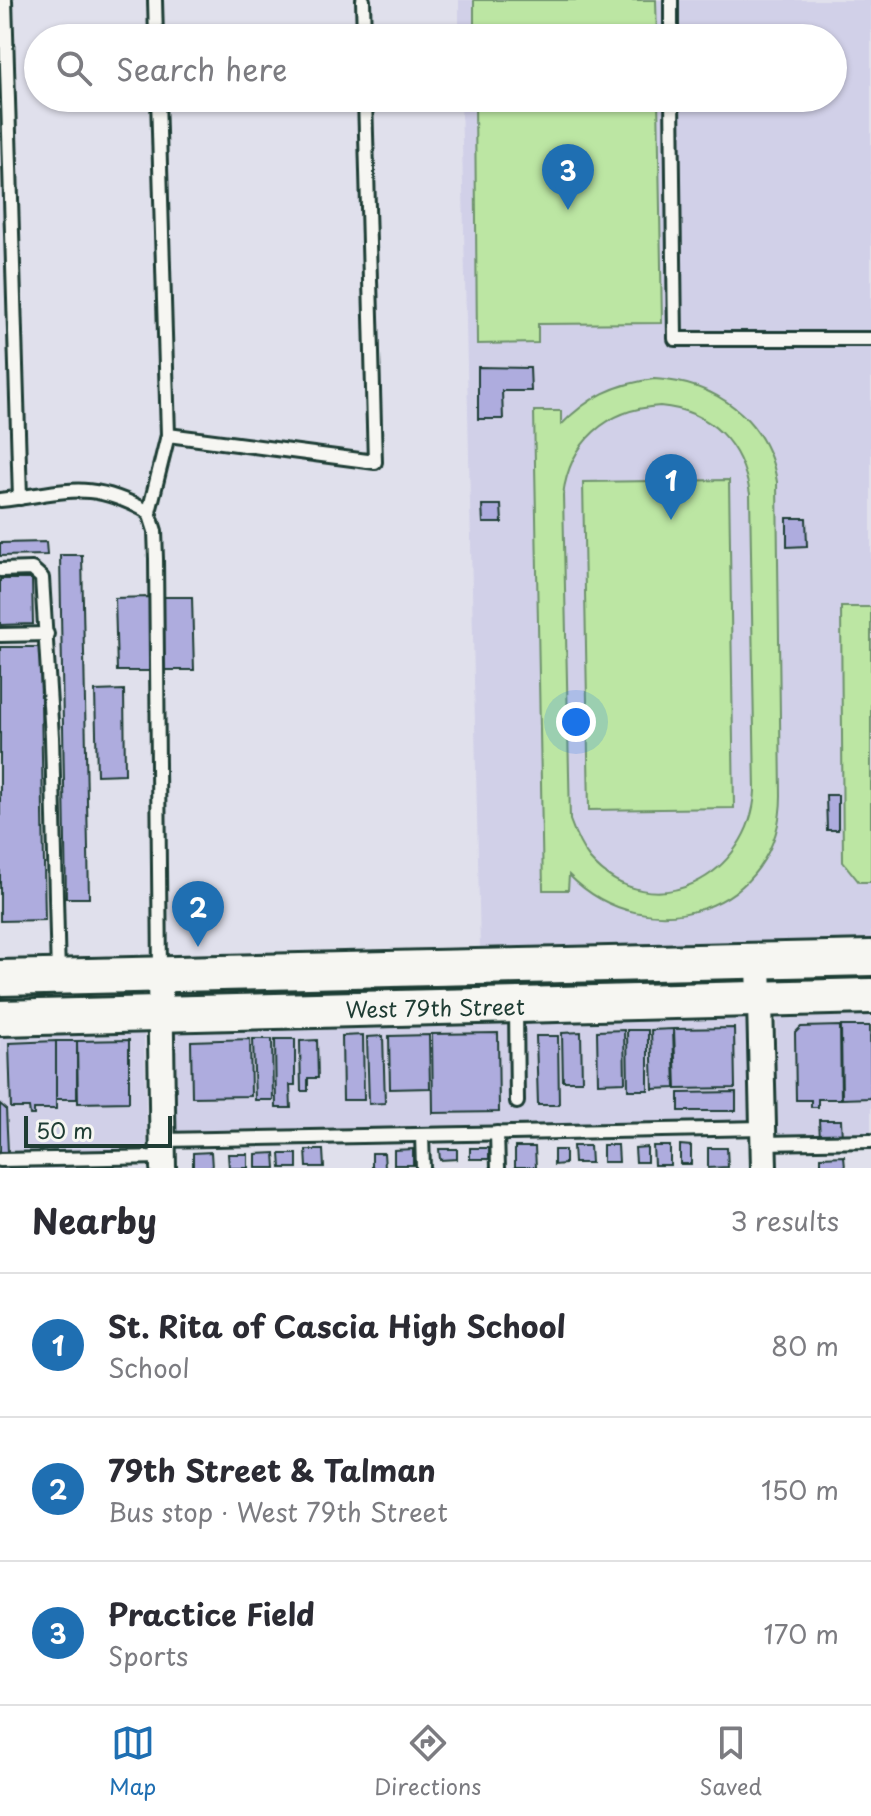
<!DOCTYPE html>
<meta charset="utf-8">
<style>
body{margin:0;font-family:"Playpen Sans",sans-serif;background:#f7f7f7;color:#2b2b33}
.scale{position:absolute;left:24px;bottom:20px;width:148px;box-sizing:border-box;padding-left:8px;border:4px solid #1f3d34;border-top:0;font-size:22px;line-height:28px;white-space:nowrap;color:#1f3d34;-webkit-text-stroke:6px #f6f6f2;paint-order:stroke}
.you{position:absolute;left:576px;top:722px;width:28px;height:28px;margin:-20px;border:6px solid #fff;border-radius:50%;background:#1a73e8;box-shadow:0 0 0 12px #1a73e833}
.badge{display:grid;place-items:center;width:52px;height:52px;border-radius:50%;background:#1f6fb2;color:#fff;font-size:26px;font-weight:700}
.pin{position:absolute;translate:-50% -66px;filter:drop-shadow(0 2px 4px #0008)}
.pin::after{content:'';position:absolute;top:42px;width:28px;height:24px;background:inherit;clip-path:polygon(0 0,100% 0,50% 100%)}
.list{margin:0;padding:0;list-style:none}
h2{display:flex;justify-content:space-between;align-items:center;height:104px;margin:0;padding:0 32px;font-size:34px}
h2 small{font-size:26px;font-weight:400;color:#7c7c81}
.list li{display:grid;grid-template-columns:52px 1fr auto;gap:24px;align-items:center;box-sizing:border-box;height:144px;padding:0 32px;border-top:2px solid #e1e1e2}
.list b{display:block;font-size:30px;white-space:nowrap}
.list p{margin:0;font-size:26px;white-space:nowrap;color:#7c7c81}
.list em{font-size:26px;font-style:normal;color:#7c7c81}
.icon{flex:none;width:44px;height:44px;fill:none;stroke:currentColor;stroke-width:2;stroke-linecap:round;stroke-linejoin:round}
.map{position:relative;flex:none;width:871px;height:1168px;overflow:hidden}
.search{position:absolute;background:#fff;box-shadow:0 2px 6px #0004;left:24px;right:24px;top:24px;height:88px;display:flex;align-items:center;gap:20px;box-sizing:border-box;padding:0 28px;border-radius:44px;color:#7c7c81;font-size:30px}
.sheet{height:536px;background:#fff}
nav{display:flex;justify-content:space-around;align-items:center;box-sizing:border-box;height:112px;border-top:2px solid #e1e1e2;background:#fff;font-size:22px;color:#7c7c81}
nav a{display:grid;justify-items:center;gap:4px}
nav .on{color:#1f6fb2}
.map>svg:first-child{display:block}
</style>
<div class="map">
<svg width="871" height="1168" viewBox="0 0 871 1168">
<rect width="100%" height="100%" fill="#e0e0ec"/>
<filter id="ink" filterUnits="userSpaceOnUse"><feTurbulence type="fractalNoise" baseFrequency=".0125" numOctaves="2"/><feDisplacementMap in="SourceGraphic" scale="16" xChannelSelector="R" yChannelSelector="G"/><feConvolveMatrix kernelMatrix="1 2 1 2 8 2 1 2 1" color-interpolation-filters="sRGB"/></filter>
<g filter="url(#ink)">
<!-- built -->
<g fill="#d1d0e8">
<polygon points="459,0 871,0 871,941 480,949 461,98 833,98 833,38 459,38"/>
<polygon points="748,1016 750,1128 173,1140 174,1029"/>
<polygon points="871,1016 871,1141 775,1143 777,1018"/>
<polygon points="144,1028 147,1157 0,1160 0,1031"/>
</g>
<!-- green -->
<g fill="#bce6a3" stroke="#6e926c" stroke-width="2" fill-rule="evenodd">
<polygon points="474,0 656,0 657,38 474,38"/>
<polygon points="475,98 658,98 662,323 538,324 538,343 477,344"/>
<path d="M654,379C716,382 767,419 777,482L781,795C781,911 647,954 569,875L568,890H543L534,411H561V425C588,397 615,384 654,379ZM660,406C712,411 742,444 750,494L755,791C751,875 652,930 590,859C581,848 575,834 570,820L563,495C570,442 606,409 660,406Z"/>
<polygon points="729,480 734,808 589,810 583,482"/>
<polygon points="841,607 871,607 871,882 859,882 843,862"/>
</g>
<!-- building -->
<g fill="#aeacde" stroke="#1f3d34" stroke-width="2">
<polygon points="478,367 530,368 531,391 502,391 503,419 478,419"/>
<polygon points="482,505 501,505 502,523 483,523"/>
<polygon points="787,518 806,518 807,546 787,547"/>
<polygon points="46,542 47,555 0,556 0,543"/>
<polygon points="60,555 82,555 89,898 66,898"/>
<polygon points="0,579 32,579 33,624 0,625"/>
<polygon points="149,597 150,671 117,671 115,598"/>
<polygon points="159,597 192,597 194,670 161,670"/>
<polygon points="0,647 40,647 45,920 0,921"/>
<polygon points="124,690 125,774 97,775 95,691"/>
<polygon points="826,795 838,795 838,830 827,830"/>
<polygon points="840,1026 841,1099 818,1099 818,1107 811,1107 811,1100 796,1100 795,1033 801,1027"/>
<polygon points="841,1026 870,1026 871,1098 842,1099"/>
<polygon points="734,1028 735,1088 676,1089 674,1029"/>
<polygon points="673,1029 675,1088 653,1089 651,1030"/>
<polygon points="624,1030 625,1082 598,1083 597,1031"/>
<polygon points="627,1030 648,1030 648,1090 628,1090"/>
<polygon points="581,1032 582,1081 563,1081 562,1033"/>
<polygon points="498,1033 499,1112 433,1113 432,1034"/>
<polygon points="363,1035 364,1100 343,1100 342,1036"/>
<polygon points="429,1035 430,1088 390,1089 389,1036"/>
<polygon points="383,1036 385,1103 369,1104 367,1037"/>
<polygon points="536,1036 558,1036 559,1105 538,1105"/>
<polygon points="250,1039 251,1096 192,1097 191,1041"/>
<polygon points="253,1039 272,1039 273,1100 255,1100"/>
<polygon points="275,1039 295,1039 295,1085 290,1085 291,1108 276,1108"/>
<polygon points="129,1040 129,1102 78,1103 77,1041"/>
<polygon points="317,1040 318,1078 308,1078 308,1091 301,1091 300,1041"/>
<rect x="56" y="1041" width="21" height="58"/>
<polygon points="56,1041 56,1109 34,1109 34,1115 30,1115 29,1108 11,1108 9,1043"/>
<polygon points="736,1092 736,1111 679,1111 679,1093"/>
<polygon points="0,1104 6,1109 8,1152 0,1152"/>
<polygon points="819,1120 841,1120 842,1138 820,1138"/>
<polygon points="603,1145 618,1145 619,1162 603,1162"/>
<polygon points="680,1145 691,1146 691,1164 680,1164"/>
<polygon points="573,1146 590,1146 591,1163 574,1163"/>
<polygon points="653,1146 670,1146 670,1165 654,1165"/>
<polygon points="515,1147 535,1147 536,1167 515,1167"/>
<polygon points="647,1147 647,1162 636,1162 635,1148"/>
<rect x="470" y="1148" width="19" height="11"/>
<polygon points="708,1148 727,1148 728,1167 708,1168"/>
<polygon points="413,1149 413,1165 394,1165 394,1150"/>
<polygon points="439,1149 457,1149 457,1159 440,1160"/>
<polygon points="306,1150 323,1150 324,1167 307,1167"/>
<polygon points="554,1150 565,1150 565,1164 554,1165"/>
<polygon points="211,1152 212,1168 193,1168 193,1153"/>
<polygon points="275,1153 276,1168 256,1168 256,1154"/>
<polygon points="372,1153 384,1153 385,1168 372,1168"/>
<polygon points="228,1154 248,1154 248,1168 229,1168"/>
<polygon points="280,1154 297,1154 297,1168 281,1168"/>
<polygon points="844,1156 845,1168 821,1168 821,1157"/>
</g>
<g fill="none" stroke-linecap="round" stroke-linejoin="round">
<!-- service casing -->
<g stroke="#1f3d34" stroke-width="18">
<g id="service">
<polyline points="5,0 20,498"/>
<polyline points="155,0 156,38"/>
<polyline points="363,0 364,38"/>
<polyline points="671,0 671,38"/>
<polyline points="672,98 675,339 871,339"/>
<polyline points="168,435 375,462 365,98"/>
<path d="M0,500C66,493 87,478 149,512L155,531L156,559L160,972"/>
<polyline points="149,512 168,435 158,98"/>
<polyline points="0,570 32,569 42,578 52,737 58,976"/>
<polyline points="0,635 47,634"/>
<polyline points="516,1008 517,1102"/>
<polyline points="497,1133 498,1168"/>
<polyline points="422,1135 423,1168"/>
<polyline points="163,1140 763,1128"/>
<polyline points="763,1143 871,1141"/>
<polyline points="0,1160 163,1157"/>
</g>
</g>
<!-- minor casing -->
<g stroke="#1f3d34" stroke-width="30">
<g id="minor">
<polyline points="759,960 764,1168"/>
<polyline points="160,975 163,1168"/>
</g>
</g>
<!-- secondary casing -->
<g stroke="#1f3d34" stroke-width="40">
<g id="secondary">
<polyline points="0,978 871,958"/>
<polyline points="0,1018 871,996"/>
</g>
</g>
<!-- service -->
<use href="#service" stroke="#f6f6f2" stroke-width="12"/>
<!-- minor -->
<use href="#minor" stroke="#f6f6f2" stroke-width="24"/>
<!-- secondary -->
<use href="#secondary" stroke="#f6f6f2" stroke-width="34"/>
</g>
</g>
<g text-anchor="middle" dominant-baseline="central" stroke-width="6" stroke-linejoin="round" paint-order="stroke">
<!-- street labels -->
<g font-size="22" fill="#1f3d34" stroke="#f6f6f2">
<text transform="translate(435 1007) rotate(-1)">West 79th Street</text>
</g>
</g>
</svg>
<div class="scale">50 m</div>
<div class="you"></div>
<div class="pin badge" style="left:671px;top:520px">1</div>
<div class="pin badge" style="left:198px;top:947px">2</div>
<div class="pin badge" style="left:568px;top:210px">3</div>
<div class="search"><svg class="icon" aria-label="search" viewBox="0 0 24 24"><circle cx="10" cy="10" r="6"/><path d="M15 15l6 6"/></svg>Search here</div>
</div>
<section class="sheet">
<h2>Nearby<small>3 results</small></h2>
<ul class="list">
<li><span class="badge">1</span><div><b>St. Rita of Cascia High School</b><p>School</p></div><em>80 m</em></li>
<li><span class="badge">2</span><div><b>79th Street &amp; Talman</b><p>Bus stop · West 79th Street</p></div><em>150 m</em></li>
<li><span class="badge">3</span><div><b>Practice Field</b><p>Sports</p></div><em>170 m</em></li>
</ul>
</section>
<nav>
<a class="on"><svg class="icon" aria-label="map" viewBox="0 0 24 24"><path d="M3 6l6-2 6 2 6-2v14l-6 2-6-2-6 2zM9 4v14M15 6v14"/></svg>Map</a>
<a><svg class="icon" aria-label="directions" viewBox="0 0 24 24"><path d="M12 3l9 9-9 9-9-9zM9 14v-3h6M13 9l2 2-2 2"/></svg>Directions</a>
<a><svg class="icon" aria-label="saved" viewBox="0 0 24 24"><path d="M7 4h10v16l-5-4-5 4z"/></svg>Saved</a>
</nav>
